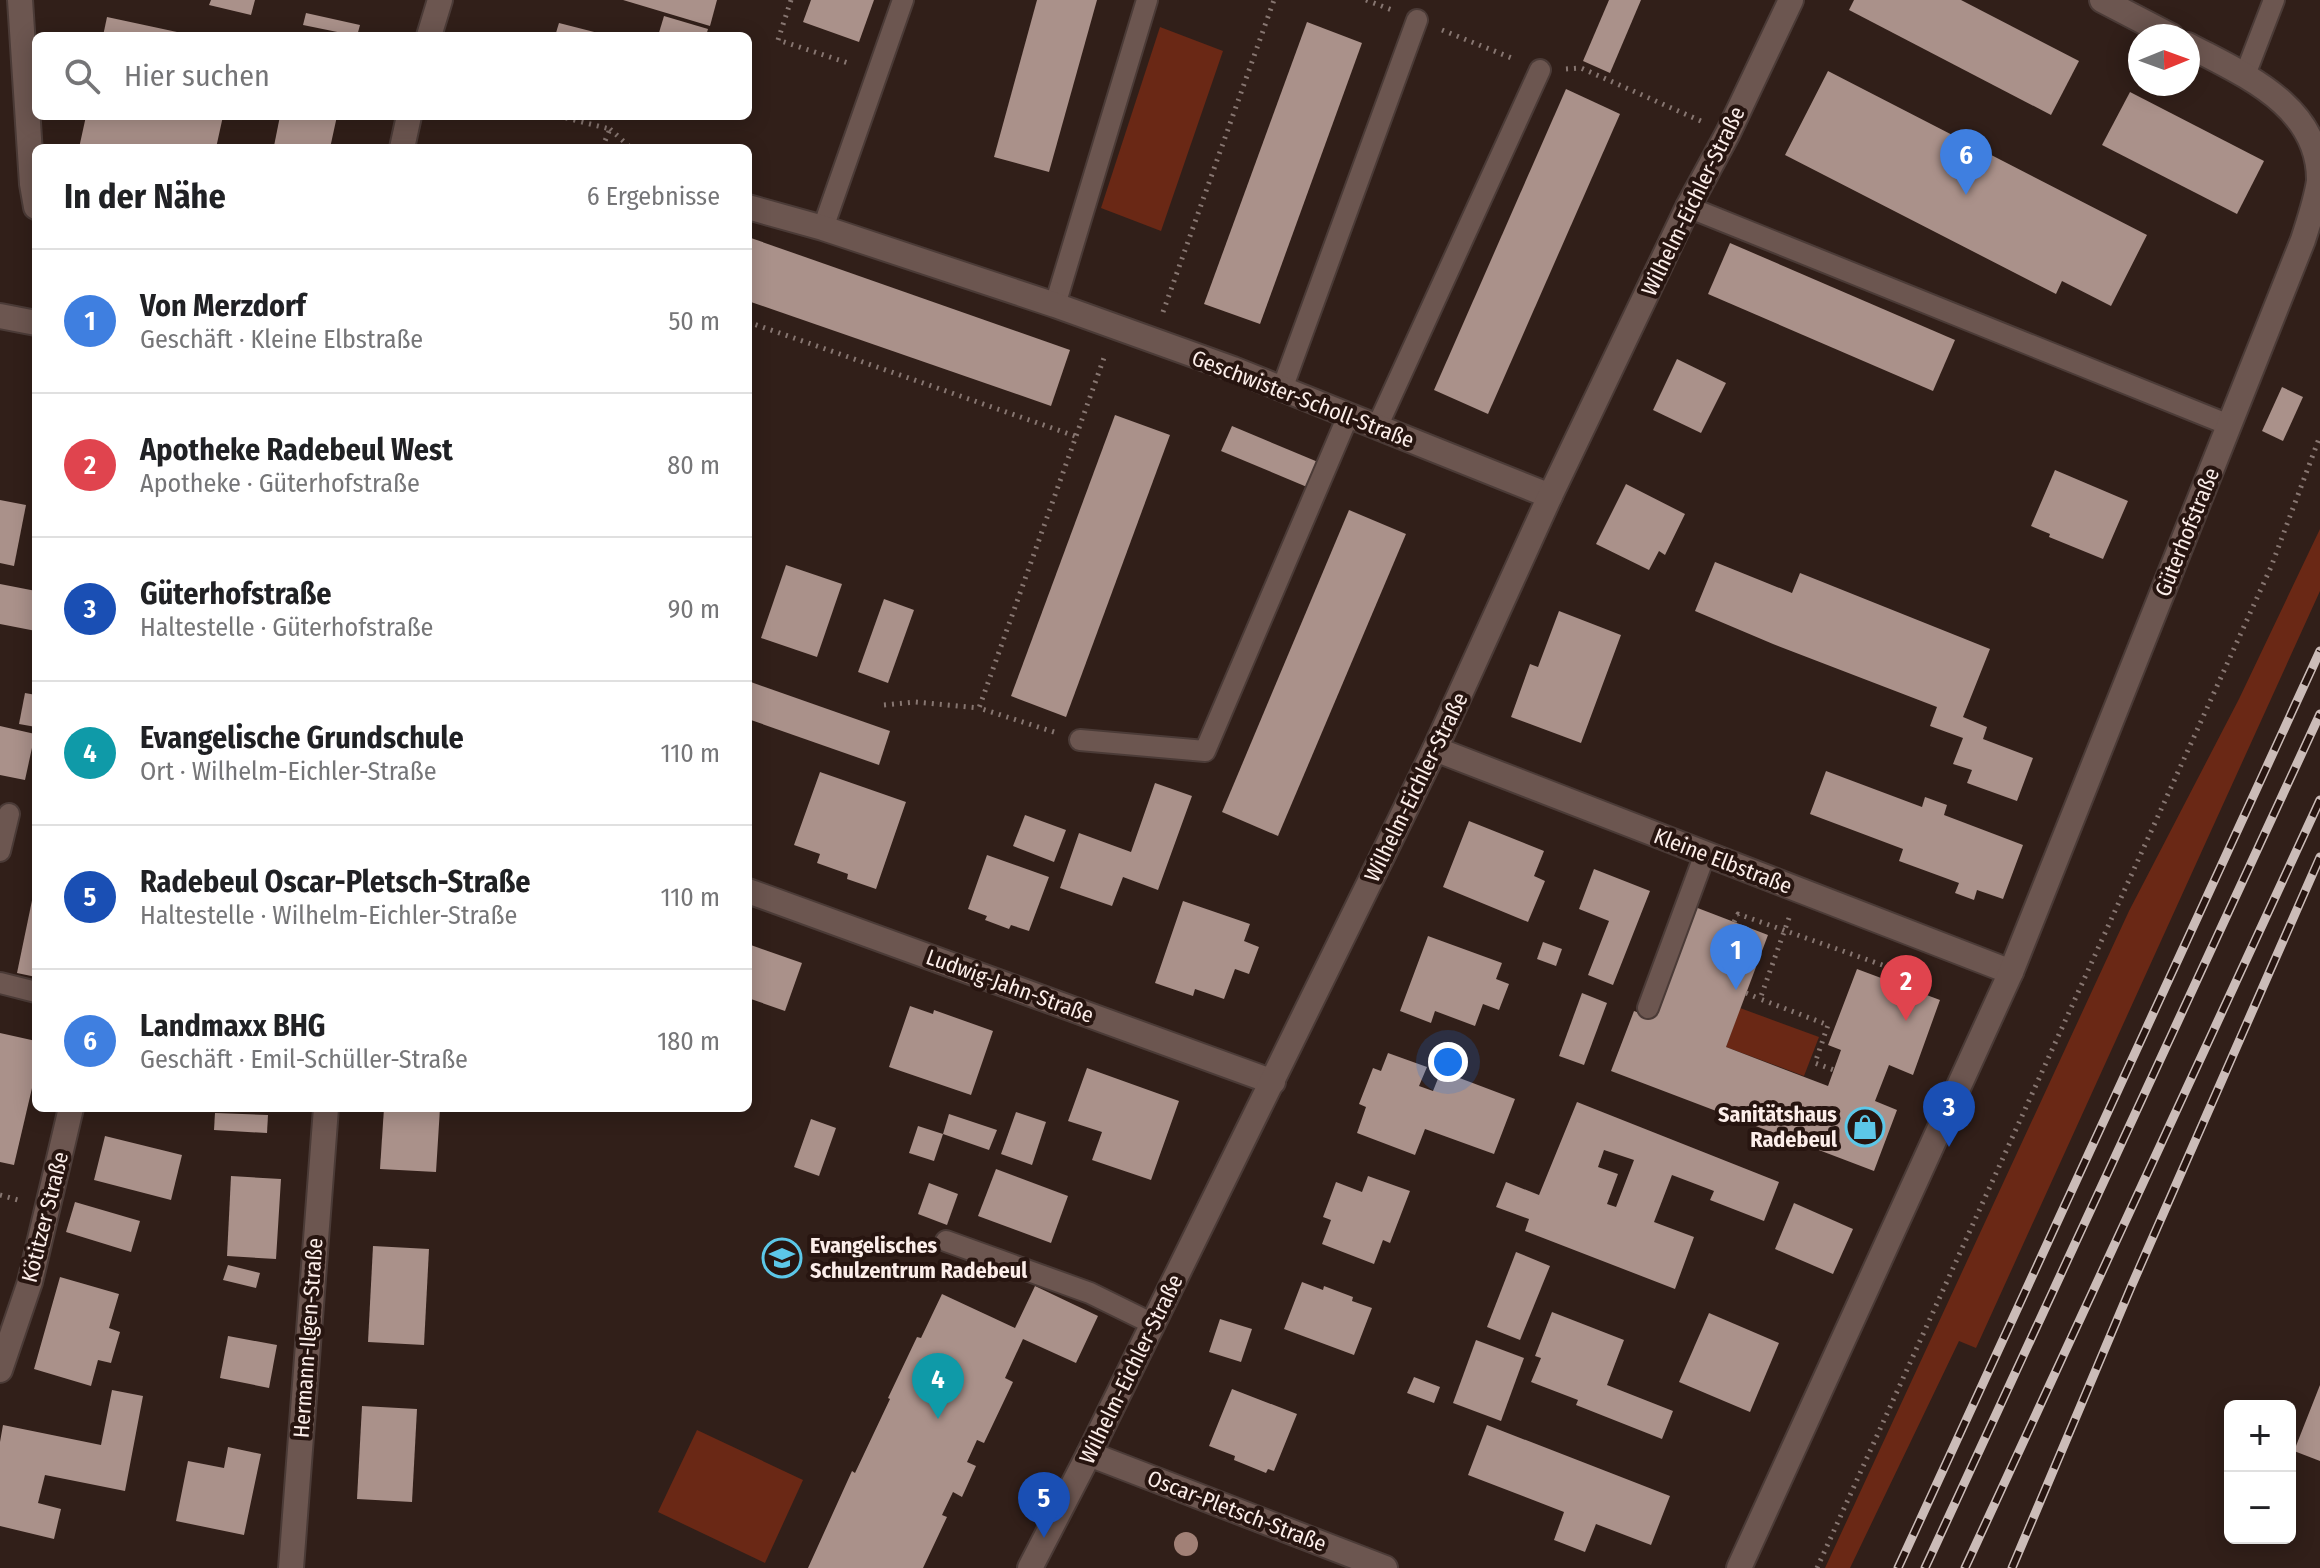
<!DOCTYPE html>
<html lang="de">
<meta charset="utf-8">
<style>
body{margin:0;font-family:"Fira Sans Condensed",sans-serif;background:#f2f2f2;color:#202124}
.controls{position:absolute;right:24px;bottom:24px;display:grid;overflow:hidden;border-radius:12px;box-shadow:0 4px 20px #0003}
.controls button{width:72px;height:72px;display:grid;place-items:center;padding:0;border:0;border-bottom:2px solid #e0e0e0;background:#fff;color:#202124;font:40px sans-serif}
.compass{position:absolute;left:2128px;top:24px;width:72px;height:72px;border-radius:50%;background:#fff;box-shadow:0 4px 20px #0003;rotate:89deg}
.you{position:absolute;left:1448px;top:1062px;width:28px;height:28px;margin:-20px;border:6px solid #fff;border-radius:50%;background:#1a73e8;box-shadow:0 0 0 12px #1a73e833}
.badge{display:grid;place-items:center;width:52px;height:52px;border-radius:50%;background:#ea580c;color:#fff;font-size:26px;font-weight:700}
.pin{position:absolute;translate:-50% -66px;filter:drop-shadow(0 2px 4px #0008)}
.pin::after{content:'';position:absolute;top:42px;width:28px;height:24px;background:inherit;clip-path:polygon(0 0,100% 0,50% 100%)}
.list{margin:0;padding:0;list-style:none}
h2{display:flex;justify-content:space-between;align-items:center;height:104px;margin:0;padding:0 32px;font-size:34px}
h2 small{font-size:26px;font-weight:400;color:#757577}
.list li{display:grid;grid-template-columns:52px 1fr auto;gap:24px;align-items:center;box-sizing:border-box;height:144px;padding:0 32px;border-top:2px solid #e0e0e0}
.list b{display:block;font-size:30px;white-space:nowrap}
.list p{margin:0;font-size:26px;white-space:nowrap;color:#757577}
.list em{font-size:26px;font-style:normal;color:#757577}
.icon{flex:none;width:44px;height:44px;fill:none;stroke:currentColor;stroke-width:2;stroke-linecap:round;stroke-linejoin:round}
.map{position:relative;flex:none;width:2320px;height:1568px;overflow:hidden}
.search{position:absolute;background:#fff;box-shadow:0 4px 20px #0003;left:32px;top:32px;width:720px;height:88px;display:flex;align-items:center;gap:20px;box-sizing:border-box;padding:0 28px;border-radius:12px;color:#757577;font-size:30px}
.panel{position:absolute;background:#fff;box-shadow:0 4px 20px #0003;left:32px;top:144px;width:720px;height:968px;border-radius:12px}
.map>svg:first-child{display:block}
</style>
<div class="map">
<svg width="2320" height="1568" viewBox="0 0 2320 1568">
<rect width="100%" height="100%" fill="#311f19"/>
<!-- green -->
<g fill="#6a2815">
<polygon points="1160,27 1223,51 1161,231 1101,208"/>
<polygon points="2320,529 2320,591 1976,1348 1959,1341 1850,1568 1825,1568 2129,911 2239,699"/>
<polygon points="1740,1008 1819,1037 1804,1076 1726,1047"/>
<polygon points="697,1430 803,1480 765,1563 658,1512"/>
</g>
<!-- building -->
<g fill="#aa918a" fill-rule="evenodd">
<polygon points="211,0 255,0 251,15 209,5"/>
<polygon points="623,0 717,0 710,26"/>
<polygon points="811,0 874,0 859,42 803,22"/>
<polygon points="1037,0 1097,0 1049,172 994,157"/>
<polygon points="1609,0 1641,0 1610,73 1583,61"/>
<polygon points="1854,0 1961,0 2079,61 2051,115 1849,10"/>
<polygon points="306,13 360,25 357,36 303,25"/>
<polygon points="664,16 708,29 706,36 658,36"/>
<polygon points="107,17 191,35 191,36 103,36"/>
<polygon points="1307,22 1362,43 1260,324 1204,304"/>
<polygon points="559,23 606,35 606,36 555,36"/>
<polygon points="1828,71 2147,235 2111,306 2062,281 2056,294 1785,155"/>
<polygon points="1566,89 1620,114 1488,414 1434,390"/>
<polygon points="2130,92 2264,161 2237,214 2102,145"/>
<polygon points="86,116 223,116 216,148 79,148"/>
<polygon points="280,116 337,116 330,148 274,146"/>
<polygon points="748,237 1070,350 1051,406 748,301"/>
<polygon points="1730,243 1955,340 1933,391 1708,294"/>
<polygon points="1677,359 1726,383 1701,433 1653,410"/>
<polygon points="2282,387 2303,397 2283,441 2262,431"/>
<polygon points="1115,415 1170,435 1066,717 1011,696"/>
<polygon points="1232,426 1318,462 1307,487 1221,451"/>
<polygon points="2055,470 2128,501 2103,559 2049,537 2050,534 2031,526"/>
<polygon points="1626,484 1685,514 1665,555 1659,551 1649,570 1596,544"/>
<polygon points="0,500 26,505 14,566 0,563"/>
<polygon points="1349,510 1406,534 1278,836 1222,812"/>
<polygon points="1715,562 1792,593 1800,573 1990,649 1963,717 1987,727 1983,739 2033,758 2017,801 1967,783 1972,770 1953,764 1963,738 1930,726 1937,707 1773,644 1695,611"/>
<polygon points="786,565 842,584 817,657 761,638"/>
<polygon points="0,584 36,591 36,631 0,624"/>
<polygon points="884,599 914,610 888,683 858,672"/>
<polygon points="1559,611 1621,635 1581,743 1511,717 1530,664 1538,667"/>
<polygon points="748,681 890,731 879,765 748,719"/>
<polygon points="25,693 36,695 36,727 19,724"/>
<polygon points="0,726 35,734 25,780 0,775"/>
<polygon points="1826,771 1922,807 1925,797 1947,805 1944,815 2023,845 2003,899 1977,890 1974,900 1955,893 1959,883 1899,861 1903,849 1810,814"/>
<polygon points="820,772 906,802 876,889 847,879 848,874 817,863 820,854 794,845"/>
<polygon points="1155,783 1192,796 1158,890 1123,877 1112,906 1060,888 1079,833 1131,852"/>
<polygon points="1025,815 1066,830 1054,862 1013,846"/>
<polygon points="1469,821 1544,851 1534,876 1545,881 1528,922 1443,887"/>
<polygon points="987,855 1049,877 1029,931 1011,925 1009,929 985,920 987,916 968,909"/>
<polygon points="1594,869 1650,891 1613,985 1588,975 1609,921 1579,909"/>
<polygon points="35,886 36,886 36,977 17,973"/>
<polygon points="1183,901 1250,924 1244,941 1259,947 1249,974 1235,969 1224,999 1195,989 1193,996 1155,983"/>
<polygon points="1695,907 1768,935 1726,1047 1828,1086 1841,1050 1828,1045 1857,969 1940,1000 1913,1075 1889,1065 1875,1101 1897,1110 1874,1171 1611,1071 1634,1011 1653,1018"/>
<polygon points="1428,936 1502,963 1496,979 1509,984 1499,1010 1483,1004 1475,1026 1435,1011 1431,1023 1400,1011"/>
<polygon points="1543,942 1562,949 1556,966 1537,959"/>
<polygon points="748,944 802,963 785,1011 748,998"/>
<polygon points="1582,993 1607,1003 1584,1065 1559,1056"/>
<polygon points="910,1006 933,1014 934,1010 993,1031 971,1095 889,1067"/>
<polygon points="0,1033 36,1041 36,1071 14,1165 0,1162"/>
<polygon points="1388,1053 1427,1067 1419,1086 1433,1091 1441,1071 1515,1099 1494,1154 1425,1129 1415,1155 1357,1133 1366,1107 1359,1104 1373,1068 1381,1071"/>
<polygon points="1087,1068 1179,1101 1151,1180 1092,1160 1102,1132 1068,1121"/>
<path d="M1577,1102L1779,1182L1764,1221L1710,1200L1714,1191L1672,1175L1654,1222L1694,1237L1675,1289L1525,1231L1529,1219L1496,1207L1506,1182L1539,1195ZM1604,1150L1634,1160L1616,1207L1607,1204L1618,1174L1598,1167Z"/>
<polygon points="384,1108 440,1108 436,1172 380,1169"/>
<polygon points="1016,1112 1046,1122 1032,1165 1001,1154"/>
<polygon points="215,1113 268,1115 267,1133 214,1130"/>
<polygon points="949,1114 997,1130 989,1150 943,1134"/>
<polygon points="811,1119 836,1128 819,1176 794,1167"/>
<polygon points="918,1126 943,1134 934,1161 909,1153"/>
<polygon points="105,1136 182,1155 171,1200 94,1180"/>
<polygon points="996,1169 1068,1196 1051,1243 978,1216"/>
<polygon points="231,1176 281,1179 276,1259 227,1256"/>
<polygon points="1368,1176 1410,1191 1390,1243 1383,1240 1374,1264 1322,1244 1331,1220 1323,1217 1336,1182 1362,1192"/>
<polygon points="929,1183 958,1194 947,1225 918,1214"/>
<polygon points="75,1202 140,1221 131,1252 66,1232"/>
<polygon points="1794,1203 1853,1229 1833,1274 1775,1249"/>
<polygon points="373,1246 429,1249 424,1345 368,1342"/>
<polygon points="1516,1252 1550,1266 1520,1340 1487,1327"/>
<polygon points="228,1265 260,1273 256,1288 223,1280"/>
<polygon points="60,1277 119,1294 109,1328 120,1332 111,1363 98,1360 91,1386 34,1369"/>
<polygon points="1302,1282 1323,1290 1324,1286 1353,1297 1352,1301 1372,1308 1354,1355 1284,1329"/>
<polygon points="1035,1286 1098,1316 1076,1363 1023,1339 1005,1378 1013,1382 984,1443 977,1440 967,1462 976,1466 962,1497 953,1492 942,1515 947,1517 923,1568 808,1568 852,1471 855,1473 890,1399 888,1398 917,1337 921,1338 942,1294 1015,1328"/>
<polygon points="1552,1312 1624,1340 1607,1385 1673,1411 1662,1439 1576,1405 1578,1400 1531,1382 1541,1358 1535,1356"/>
<polygon points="1709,1313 1779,1343 1750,1412 1679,1382"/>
<polygon points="1220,1319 1252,1329 1241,1362 1209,1352"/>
<polygon points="228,1336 277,1345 269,1388 220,1378"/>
<polygon points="1476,1340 1524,1358 1501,1421 1453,1403"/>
<polygon points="1414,1377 1440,1387 1434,1403 1407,1393"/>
<polygon points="2320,1385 2320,1461 2294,1451"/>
<polygon points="1232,1389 1297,1414 1274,1471 1268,1469 1266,1473 1234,1460 1235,1456 1209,1446"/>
<polygon points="112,1390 143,1396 125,1491 45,1475 38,1503 61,1509 54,1539 0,1526 0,1442 3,1425 101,1445"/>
<polygon points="362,1406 417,1409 412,1502 357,1499"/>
<polygon points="1487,1425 1670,1496 1651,1545 1596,1524 1585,1552 1554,1540 1564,1512 1468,1475"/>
<polygon points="228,1447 261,1454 244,1535 176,1521 188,1461 224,1468"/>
</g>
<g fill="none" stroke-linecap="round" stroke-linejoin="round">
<!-- service casing -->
<g stroke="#4b3b37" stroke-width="24">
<g id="service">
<polyline points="2245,75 2274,0"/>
<polyline points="1688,207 2229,425"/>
<polyline points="823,228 903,0"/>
<polyline points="1055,305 1147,0"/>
<polyline points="1282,389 1417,20"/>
<polyline points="1377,427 1540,70"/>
<polyline points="1080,740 1205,751 1348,416"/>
<polyline points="0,851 9,814"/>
<polyline points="0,983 36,992"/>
<polyline points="1648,1008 1705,854"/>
<polyline points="946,1241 1090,1293 1153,1324"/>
</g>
</g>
<!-- minor casing -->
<g stroke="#4b3b37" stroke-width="28">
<g id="minor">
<polyline points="20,0 32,184 36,207"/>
<polyline points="429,36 440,0"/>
<polyline points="402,148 409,116"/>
<polyline points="748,207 823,228 1055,305 1233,369 1550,496"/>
<polyline points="0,316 36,323"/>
<polyline points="1435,749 2011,972"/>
<polyline points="748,891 1273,1082"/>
<polyline points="0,1370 30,1282 71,1108"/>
<polyline points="1089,1454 1385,1568"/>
<polyline points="291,1568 326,1108"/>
<polyline points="1030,1568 1089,1454 1435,749 1550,496 1688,207 1728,133 1791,0"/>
</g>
</g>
<!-- tertiary casing -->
<g stroke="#4b3b37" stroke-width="28">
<g id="tertiary">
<polyline points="2102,0 2171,36"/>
<path d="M1739,1568L2011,972L2303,240C2309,221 2316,201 2319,181C2320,105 2242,74 2188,45"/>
</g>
</g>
<!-- path -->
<g stroke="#877671" stroke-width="5" stroke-dasharray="2 6" stroke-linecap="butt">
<polyline points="791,0 778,40 851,64"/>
<polyline points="1366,0 1392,10"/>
<polyline points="1442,30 1514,59"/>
<polyline points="1566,69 1581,68 1701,121"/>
<polyline points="558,116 610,129 602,148"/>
<polyline points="610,129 631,148"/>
<polyline points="1163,312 1274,0"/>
<polyline points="748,322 1075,436"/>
<polyline points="884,705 915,702 979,708"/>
<polyline points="1054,732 979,708 1105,355"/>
<polyline points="1789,918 1760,999 1828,1025 1815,1063 1834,1070"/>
<polyline points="1734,922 1738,914 1905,973 1908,965"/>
<polyline points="1746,993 1760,999"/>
<polyline points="0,1195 18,1200"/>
<polyline points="1817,1568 2271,567 2320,436"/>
</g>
<!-- service -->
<use href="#service" stroke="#6c5650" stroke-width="20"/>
<!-- minor -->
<use href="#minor" stroke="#6c5650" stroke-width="24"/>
<!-- tertiary -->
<use href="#tertiary" stroke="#6c5650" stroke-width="24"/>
<!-- rail casing -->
<g stroke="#cbbcb8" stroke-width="9">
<g id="rail">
<polyline points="1898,1568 2320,651"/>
<polyline points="1925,1568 2320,714"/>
<polyline points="1965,1568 2320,800"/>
<polyline points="2012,1568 2131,1287 2320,857"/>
</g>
</g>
<!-- rail -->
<use href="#rail" stroke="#271510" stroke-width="6" stroke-dasharray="18" stroke-linecap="butt"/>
</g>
<!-- trees -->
<circle fill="#a18076" cx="1186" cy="1544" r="12"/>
<!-- icons -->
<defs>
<g id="shop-ring" transform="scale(2)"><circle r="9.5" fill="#271510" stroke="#5cc7e8" stroke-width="1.5"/><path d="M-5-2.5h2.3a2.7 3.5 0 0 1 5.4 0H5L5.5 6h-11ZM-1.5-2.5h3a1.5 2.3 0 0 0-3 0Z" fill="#5cc7e8"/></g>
<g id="school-ring" transform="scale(2)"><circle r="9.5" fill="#271510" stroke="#5cc7e8" stroke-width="1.5"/><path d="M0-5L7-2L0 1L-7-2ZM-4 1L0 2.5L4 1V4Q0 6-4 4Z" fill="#5cc7e8"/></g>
</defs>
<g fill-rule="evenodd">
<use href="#shop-ring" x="1865" y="1127"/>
<use href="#school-ring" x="782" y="1258"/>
</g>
<g text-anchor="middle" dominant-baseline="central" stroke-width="8" stroke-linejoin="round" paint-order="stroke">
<!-- street labels -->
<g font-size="22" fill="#fceeea" stroke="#271510">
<text transform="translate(1693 201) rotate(-64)">Wilhelm-Eichler-Straße</text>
<text transform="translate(1303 399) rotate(21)">Geschwister-Scholl-Straße</text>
<text transform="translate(2187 532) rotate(-68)">Güterhofstraße</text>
<text transform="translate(1416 787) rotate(-64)">Wilhelm-Eichler-Straße</text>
<text transform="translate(1723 861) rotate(21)">Kleine Elbstraße</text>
<text transform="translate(1010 986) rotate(20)">Ludwig-Jahn-Straße</text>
<text transform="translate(45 1217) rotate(-76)">Kötitzer Straße</text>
<text transform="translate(308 1338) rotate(-86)">Hermann-Ilgen-Straße</text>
<text transform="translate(1131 1369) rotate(-64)">Wilhelm-Eichler-Straße</text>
<text transform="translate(1237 1511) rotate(21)">Oscar-Pletsch-Straße</text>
</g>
<!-- poi labels -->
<g font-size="22" font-weight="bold" fill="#fceeea" stroke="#271510" text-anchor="end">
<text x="1837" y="1114">Sanitätshaus<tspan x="1837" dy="25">Radebeul</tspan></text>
<text x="810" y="1245" text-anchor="start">Evangelisches<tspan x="810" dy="25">Schulzentrum Radebeul</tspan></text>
</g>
</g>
</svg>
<div class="controls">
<button>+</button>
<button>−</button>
</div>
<svg class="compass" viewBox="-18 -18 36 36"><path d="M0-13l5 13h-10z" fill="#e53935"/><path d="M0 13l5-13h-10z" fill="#757577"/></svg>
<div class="you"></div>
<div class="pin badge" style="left:1736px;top:990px;background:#3f7fe0">1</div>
<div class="pin badge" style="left:1906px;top:1021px;background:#e0444e">2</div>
<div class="pin badge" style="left:1949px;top:1147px;background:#1a4fb4">3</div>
<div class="pin badge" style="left:938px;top:1419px;background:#0f9aa8">4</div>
<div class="pin badge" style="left:1044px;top:1538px;background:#1a4fb4">5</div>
<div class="pin badge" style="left:1966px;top:195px;background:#3f7fe0">6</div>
<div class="search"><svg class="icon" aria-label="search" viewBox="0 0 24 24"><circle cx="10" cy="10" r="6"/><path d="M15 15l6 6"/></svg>Hier suchen</div>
<section class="panel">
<h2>In der Nähe<small>6 Ergebnisse</small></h2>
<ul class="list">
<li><span class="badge" style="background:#3f7fe0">1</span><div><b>Von Merzdorf</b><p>Geschäft · Kleine Elbstraße</p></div><em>50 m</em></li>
<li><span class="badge" style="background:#e0444e">2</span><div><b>Apotheke Radebeul West</b><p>Apotheke · Güterhofstraße</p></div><em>80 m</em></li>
<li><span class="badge" style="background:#1a4fb4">3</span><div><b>Güterhofstraße</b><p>Haltestelle · Güterhofstraße</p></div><em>90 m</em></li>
<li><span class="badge" style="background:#0f9aa8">4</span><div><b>Evangelische Grundschule</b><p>Ort · Wilhelm-Eichler-Straße</p></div><em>110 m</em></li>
<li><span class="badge" style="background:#1a4fb4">5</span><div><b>Radebeul Oscar-Pletsch-Straße</b><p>Haltestelle · Wilhelm-Eichler-Straße</p></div><em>110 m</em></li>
<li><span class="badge" style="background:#3f7fe0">6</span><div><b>Landmaxx BHG</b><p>Geschäft · Emil-Schüller-Straße</p></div><em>180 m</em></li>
</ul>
</section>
</div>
